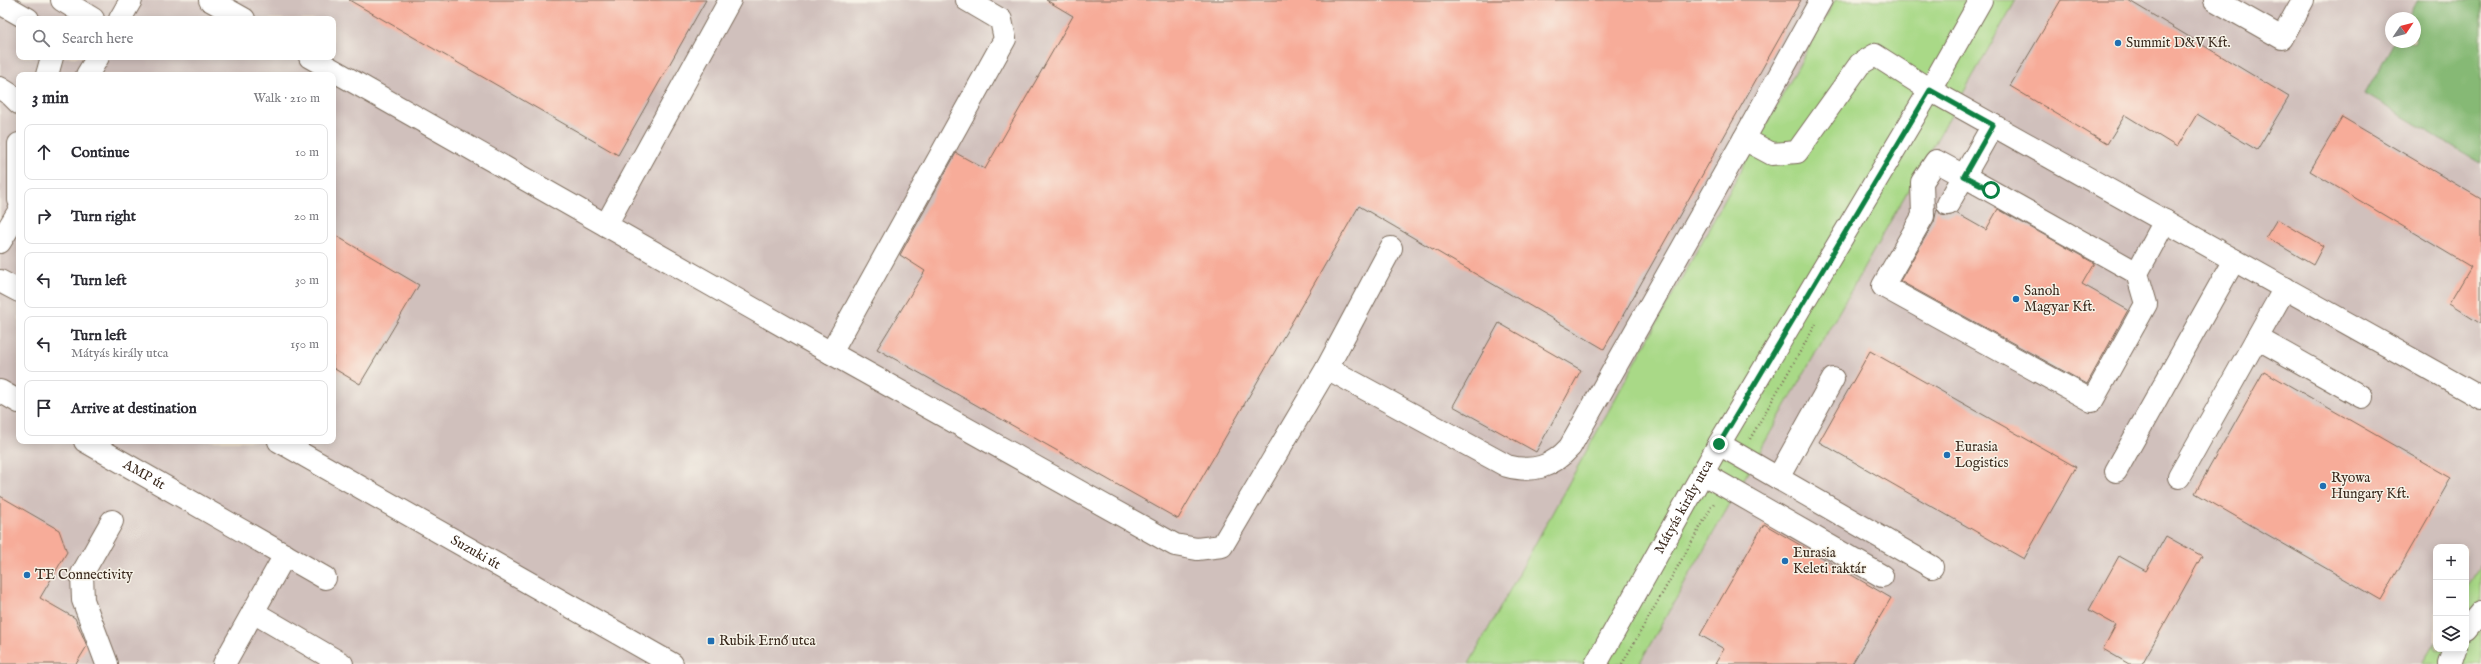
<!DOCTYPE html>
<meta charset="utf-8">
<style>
body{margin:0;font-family:"IM FELL English",serif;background:#f7f7f7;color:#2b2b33}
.controls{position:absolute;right:12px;bottom:12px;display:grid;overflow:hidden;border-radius:8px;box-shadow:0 2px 10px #0003}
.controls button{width:36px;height:36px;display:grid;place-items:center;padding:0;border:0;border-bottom:1px solid #e1e1e2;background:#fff;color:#2b2b33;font:20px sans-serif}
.compass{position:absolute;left:2385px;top:12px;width:36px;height:36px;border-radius:50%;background:#fff;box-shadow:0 2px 10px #0003;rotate:55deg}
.stop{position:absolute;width:12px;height:12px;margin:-9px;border:3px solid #0b8043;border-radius:50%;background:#fff}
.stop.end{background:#0b8043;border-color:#fff;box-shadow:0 1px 4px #0008}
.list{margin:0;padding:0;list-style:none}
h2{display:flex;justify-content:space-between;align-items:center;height:52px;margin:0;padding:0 16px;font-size:17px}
h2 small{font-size:13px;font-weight:400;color:#7c7c81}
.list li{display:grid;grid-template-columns:26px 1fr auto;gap:12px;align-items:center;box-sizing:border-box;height:56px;margin:0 8px 8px;padding:0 8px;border:1px solid #e1e1e2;border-radius:8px}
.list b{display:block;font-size:15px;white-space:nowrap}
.list p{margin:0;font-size:13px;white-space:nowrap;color:#7c7c81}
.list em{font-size:13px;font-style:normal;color:#7c7c81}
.icon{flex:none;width:22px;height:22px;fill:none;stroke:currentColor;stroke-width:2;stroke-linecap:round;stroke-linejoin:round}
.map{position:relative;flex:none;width:2481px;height:664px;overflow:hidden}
.search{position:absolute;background:#fff;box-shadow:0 2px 10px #0003;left:16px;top:16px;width:320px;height:44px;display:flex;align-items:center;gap:10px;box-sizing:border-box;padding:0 14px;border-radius:8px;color:#7c7c81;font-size:15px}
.panel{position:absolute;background:#fff;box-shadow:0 2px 10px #0003;left:16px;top:72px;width:320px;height:372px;border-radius:8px}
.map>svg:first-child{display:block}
</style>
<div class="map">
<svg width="2481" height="664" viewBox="0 0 2481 664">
<rect width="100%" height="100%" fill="#f7f3e8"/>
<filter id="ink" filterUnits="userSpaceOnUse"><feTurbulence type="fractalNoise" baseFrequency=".025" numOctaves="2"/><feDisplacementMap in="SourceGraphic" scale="8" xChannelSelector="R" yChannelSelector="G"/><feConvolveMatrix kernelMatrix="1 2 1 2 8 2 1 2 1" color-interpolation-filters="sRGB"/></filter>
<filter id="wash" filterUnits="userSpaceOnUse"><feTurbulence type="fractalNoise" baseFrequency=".012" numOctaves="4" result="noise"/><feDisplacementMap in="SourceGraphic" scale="16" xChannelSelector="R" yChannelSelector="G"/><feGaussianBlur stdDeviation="0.9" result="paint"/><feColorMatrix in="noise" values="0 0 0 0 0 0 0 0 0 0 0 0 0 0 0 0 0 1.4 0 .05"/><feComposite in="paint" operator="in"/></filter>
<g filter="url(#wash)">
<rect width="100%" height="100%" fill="#f5e3cc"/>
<!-- industrial -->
<g fill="#d0c0bc" fill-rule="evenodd">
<path d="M0,0H1835L1469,664H0ZM19,19H333V57H19ZM19,75H333V441H19Z"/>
<path d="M2016,0H2481V573L2466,598V547H2436V646L2425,664H1639ZM2391,18H2415V42H2391Z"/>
</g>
<!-- green -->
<g fill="#a9d987" stroke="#728252">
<polygon points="1835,0 2016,0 1639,664 1469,664"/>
<polygon points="2481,566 2481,664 2423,664 2436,642 2436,649 2466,649 2466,591"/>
</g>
<!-- forest -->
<polygon fill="#86b974" stroke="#607249" points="2418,0 2481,0 2481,163 2365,94 2394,42 2415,42 2415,18 2408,18"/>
<g id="blocks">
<!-- building -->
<g fill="#f7ac99">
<polygon points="349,0 706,0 618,155"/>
<polygon points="1046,0 1801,0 1604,349 1359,206 1178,519 877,349 925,271 900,255 956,153 985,169 1073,16"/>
<polygon points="2061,0 2128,0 2289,97 2257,150 2197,114 2177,147 2125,115 2107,144 2010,86"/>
<polygon points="2342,117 2481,199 2481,324 2449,304 2471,267 2310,171"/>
<polygon points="1937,209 1941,215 1948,216 1956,213 1986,230 1998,209 2094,263 2082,284 2128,310 2087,384 1900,281 1934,222"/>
<polygon points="2277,219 2323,246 2313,265 2266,237"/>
<polygon points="333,234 419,285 360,384 333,368"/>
<polygon points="1499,323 1581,370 1536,452 1453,406"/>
<polygon points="1870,351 2076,467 2024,559 1819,442"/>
<polygon points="2264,371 2451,478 2381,600 2195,493"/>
<polygon points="0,496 59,530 67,552 40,598 75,618 87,646 76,664 0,664"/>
<polygon points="1764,524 1891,598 1852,664 1715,664 1724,649 1700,635"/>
<polygon points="2166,536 2202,556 2142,664 2129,664 2103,649 2116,625 2089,610 2119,556 2146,571"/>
</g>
</g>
</g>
<g filter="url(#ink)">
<use href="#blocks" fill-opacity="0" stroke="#7c6b5b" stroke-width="1"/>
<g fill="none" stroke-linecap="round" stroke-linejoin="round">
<!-- minor casing -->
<g stroke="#7c6b5b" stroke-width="24">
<g id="minor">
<polyline points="62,0 93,19"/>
<polyline points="210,0 244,19"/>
<polyline points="2215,0 2282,38 2303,0"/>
<polyline points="0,3 28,19"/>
<polyline points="120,19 131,0"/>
<polyline points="310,57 831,353 1175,545 1197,549 1222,546 1327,368 1391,248"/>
<polyline points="47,75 52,57"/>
<polyline points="87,75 98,57"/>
<polyline points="0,88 11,95 19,103"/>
<polyline points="1993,125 1964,176 1936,161 1922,182 1923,216 1883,286 2092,401 2146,304 2137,273 2165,221"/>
<polyline points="1744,139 1772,154 1797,152 1860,64 1875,55 1930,90 2481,398"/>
<polyline points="19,144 19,200"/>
<polyline points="1948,204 1964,176 2137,273"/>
<polyline points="606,225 730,0"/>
<polyline points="0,242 19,211"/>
<polyline points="2257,338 2362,397"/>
<polyline points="831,353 1005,39 1001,20 967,0"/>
<path d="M1327,368L1507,466C1533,473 1552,467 1570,447L1744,139L1821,0"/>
<polyline points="0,391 19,402"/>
<path id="s1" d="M85,441L325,578"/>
<polyline points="1719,444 1932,567"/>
<polyline points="2116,471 2234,260"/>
<polyline points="1702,473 1882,576"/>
<polyline points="2179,477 2285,288"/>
<polyline points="1778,478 1833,379"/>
<polyline points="253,612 342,664"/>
<polyline points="2466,630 2481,612"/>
<polyline points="107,664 83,600 82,574 112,521"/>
<polyline points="224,664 285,555"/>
<path id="s2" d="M1596,664L1719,444L1930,90L1981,0"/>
<polyline points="2450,664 2455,649"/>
</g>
</g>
<!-- major casing -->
<g stroke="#7c6b5b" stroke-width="24">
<g id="major">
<polyline points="0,281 19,291"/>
<path id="s3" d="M279,441L672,664"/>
</g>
</g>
<!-- path -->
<g stroke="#7c6b5b" stroke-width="2.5" stroke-dasharray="1 3" stroke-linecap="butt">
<polyline points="1750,439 1816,324"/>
<polyline points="1622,664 1714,503"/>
</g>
<!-- minor -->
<use href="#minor" stroke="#fff" stroke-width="22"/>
<!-- major -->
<use href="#major" stroke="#fff" stroke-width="22"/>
</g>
</g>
<g fill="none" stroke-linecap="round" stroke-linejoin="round" filter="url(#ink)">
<!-- route -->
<polyline stroke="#0b8043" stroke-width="5" points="1719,444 1930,90 1993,125 1964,176 1991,190"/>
</g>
<!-- markers -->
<g fill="#1f6fb2" stroke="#f7f3e8" stroke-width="1.5">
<circle cx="2118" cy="43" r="4"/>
<circle cx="2016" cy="299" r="4"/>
<circle cx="1947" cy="455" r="4"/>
<circle cx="2323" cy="486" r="4"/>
<circle cx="1785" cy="561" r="4"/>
<circle cx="27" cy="575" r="4"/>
<rect x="707" y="637" width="8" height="8" rx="2"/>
</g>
<g text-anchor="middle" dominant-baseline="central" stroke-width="3" stroke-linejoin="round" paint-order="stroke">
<!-- poi labels -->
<g font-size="14" fill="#3b2a1e" stroke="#f7f3e8" text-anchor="start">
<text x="2126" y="43">Summit D&amp;V Kft.</text>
<text x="2024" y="291">Sanoh<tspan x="2024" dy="16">Magyar Kft.</tspan></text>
<text x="1955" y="447">Eurasia<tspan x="1955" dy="16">Logistics</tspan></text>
<text x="2331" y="478">Ryowa<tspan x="2331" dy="16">Hungary Kft.</tspan></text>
<text x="1793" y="553">Eurasia<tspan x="1793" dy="16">Keleti raktár</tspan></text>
<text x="35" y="575">TE Connectivity</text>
<text x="719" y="641">Rubik Ernő utca</text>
</g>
<!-- street labels -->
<g font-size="14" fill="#3b2a1e" stroke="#f7f3e8">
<text stroke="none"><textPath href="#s1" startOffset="68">AMP út</textPath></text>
<text stroke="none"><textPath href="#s2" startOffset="180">Mátyás király utca</textPath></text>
<text stroke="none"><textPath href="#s3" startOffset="226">Suzuki út</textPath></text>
</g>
</g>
</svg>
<div class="controls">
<button>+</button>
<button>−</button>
<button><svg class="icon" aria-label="layers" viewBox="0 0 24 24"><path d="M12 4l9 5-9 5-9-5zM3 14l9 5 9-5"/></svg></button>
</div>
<svg class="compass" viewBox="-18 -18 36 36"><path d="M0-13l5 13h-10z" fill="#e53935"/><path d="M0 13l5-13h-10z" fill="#7c7c81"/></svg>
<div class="stop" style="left:1991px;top:190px"></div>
<div class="stop end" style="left:1719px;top:444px"></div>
<div class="search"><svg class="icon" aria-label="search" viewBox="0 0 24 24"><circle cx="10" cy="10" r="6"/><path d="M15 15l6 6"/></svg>Search here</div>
<section class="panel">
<h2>3 min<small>Walk · 210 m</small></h2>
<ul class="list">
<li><svg class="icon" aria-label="ahead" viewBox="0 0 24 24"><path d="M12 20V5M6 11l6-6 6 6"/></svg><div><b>Continue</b></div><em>10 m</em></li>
<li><svg class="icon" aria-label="right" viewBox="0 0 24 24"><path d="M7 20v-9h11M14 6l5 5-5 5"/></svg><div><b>Turn right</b></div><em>20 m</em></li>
<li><svg class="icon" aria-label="left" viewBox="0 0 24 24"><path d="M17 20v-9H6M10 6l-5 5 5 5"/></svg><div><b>Turn left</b></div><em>30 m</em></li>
<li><svg class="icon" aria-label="left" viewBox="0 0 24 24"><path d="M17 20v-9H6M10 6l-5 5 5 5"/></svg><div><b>Turn left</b><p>Mátyás király utca</p></div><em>150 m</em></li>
<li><svg class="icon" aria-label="arrive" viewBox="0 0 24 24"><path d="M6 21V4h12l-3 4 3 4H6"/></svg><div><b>Arrive at destination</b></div></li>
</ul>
</section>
</div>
